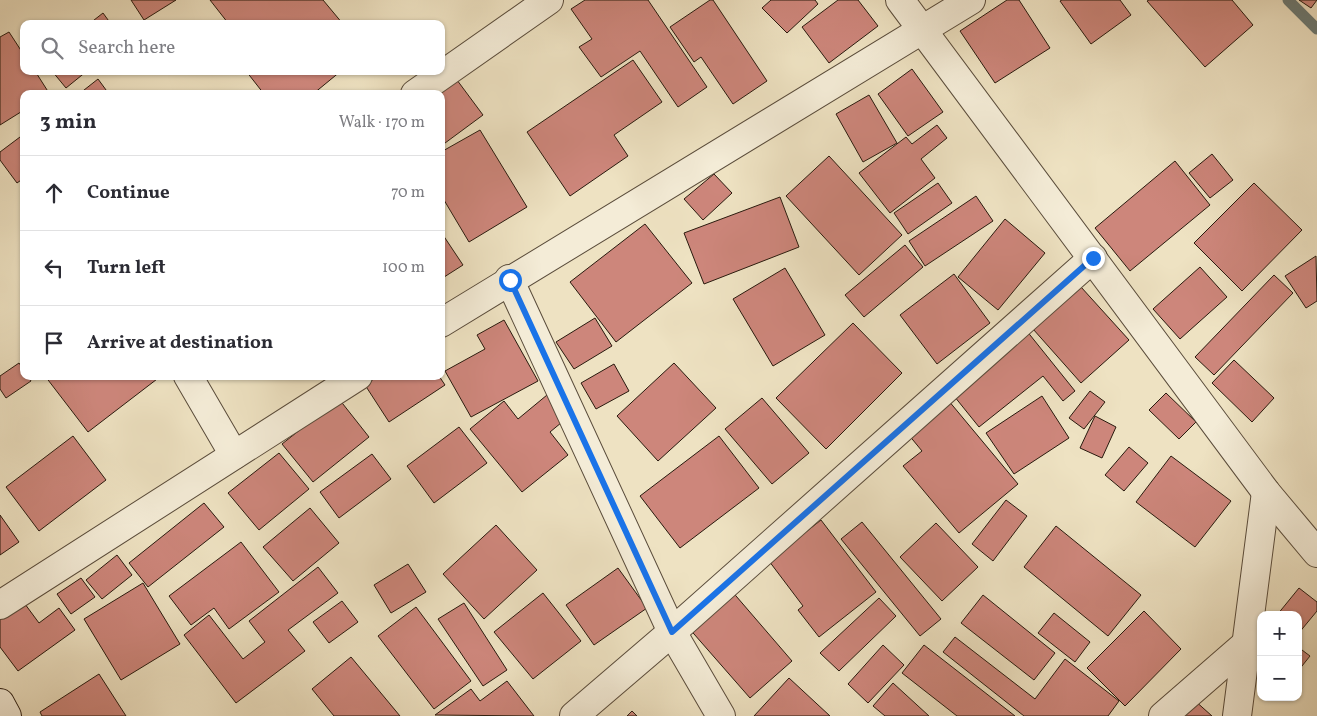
<!DOCTYPE html>
<meta charset="utf-8">
<style>
body{margin:0;font-family:Vollkorn,serif;background:#f7f7f7;color:#2b2b33}
.controls{position:absolute;right:15px;bottom:15px;display:grid;overflow:hidden;border-radius:10px;box-shadow:0 1px 4px #0004}
.controls button{width:45px;height:45px;display:grid;place-items:center;padding:0;border:0;border-bottom:1px solid #e1e1e2;background:#fff;color:#2b2b33;font:25px sans-serif}
.stop{position:absolute;width:15px;height:15px;margin:-11px;border:4px solid #1a73e8;border-radius:50%;background:#fff}
.stop.end{background:#1a73e8;border-color:#fff;box-shadow:0 1px 5px #0008}
.list{margin:0;padding:0;list-style:none}
h2{display:flex;justify-content:space-between;align-items:center;height:65px;margin:0;padding:0 20px;font-size:21px}
h2 small{font-size:16px;font-weight:400;color:#7c7c81}
.list li{display:grid;grid-template-columns:32px 1fr auto;gap:15px;align-items:center;box-sizing:border-box;height:75px;padding:0 20px;border-top:1px solid #e1e1e2}
.list b{display:block;font-size:19px;white-space:nowrap}
.list em{font-size:16px;font-style:normal;color:#7c7c81}
.icon{flex:none;width:28px;height:28px;fill:none;stroke:currentColor;stroke-width:2;stroke-linecap:round;stroke-linejoin:round}
.map{position:relative;flex:none;width:1317px;height:716px;overflow:hidden}
.search{position:absolute;background:#fff;box-shadow:0 1px 4px #0004;left:20px;top:20px;width:425px;height:55px;display:flex;align-items:center;gap:12px;box-sizing:border-box;padding:0 18px;border-radius:10px;color:#7c7c81;font-size:19px}
.panel{position:absolute;background:#fff;box-shadow:0 1px 4px #0004;left:20px;top:90px;width:425px;height:290px;border-radius:10px}
.map>svg:first-child{display:block}
</style>
<div class="map">
<svg width="1317" height="716" viewBox="0 0 1317 716">
<rect width="100%" height="100%" fill="#eee2c2"/>
<filter id="stains"><feTurbulence type="fractalNoise" baseFrequency=".004" numOctaves="4"/><feColorMatrix values="0 0 0 0 .2 0 0 0 0 .09 0 0 0 0 .02 0 0 0 .5 -.17"/></filter>
<radialGradient id="worn" r=".72"><stop offset=".6" stop-color="#630" stop-opacity="0"/><stop offset="1" stop-color="#630" stop-opacity=".3"/></radialGradient>
<g fill="none" stroke-linecap="round" stroke-linejoin="round">
<!-- stream -->
<polyline stroke="#6d7b75" stroke-width="11" points="1288,0 1317,29"/>
</g>
<!-- building -->
<g fill="#cd867b" stroke="#291a0e">
<polygon points="131,0 176,0 144,20"/>
<polygon points="210,0 323,0 343,24 227,24 228,23"/>
<polygon points="585,0 648,0 707,87 678,107 640,51 601,77 579,47 592,39 571,9"/>
<polygon points="710,0 713,0 767,81 733,104 701,57 694,62 670,27"/>
<polygon points="771,0 815,0 818,4 787,33 762,8"/>
<polygon points="838,0 858,0 878,26 829,63 802,27"/>
<polygon points="1007,0 1019,0 1050,48 995,83 960,31"/>
<polygon points="1062,0 1120,0 1131,15 1091,44 1060,1"/>
<polygon points="1149,0 1232,0 1253,25 1205,67 1147,1"/>
<polygon points="1299,0 1317,0 1311,8"/>
<polygon points="103,13 111,24 89,24"/>
<polygon points="9,32 24,55 24,71 35,71 49,93 24,94 24,110 0,125 0,37"/>
<polygon points="633,60 662,102 614,135 628,156 570,196 527,132"/>
<polygon points="912,69 943,112 908,136 878,94"/>
<polygon points="52,71 87,71 66,88"/>
<polygon points="246,71 341,71 313,94 264,94"/>
<polygon points="454,76 483,115 441,146 441,94 430,94"/>
<polygon points="98,79 109,94 79,94"/>
<polygon points="869,95 897,143 863,162 836,114"/>
<polygon points="937,125 947,138 921,159 935,178 890,213 859,173 906,137 912,144"/>
<polygon points="480,130 527,207 469,242 441,195 441,152"/>
<polygon points="24,134 24,178 17,183 0,160 0,152"/>
<polygon points="1212,154 1233,180 1210,198 1189,173"/>
<polygon points="829,156 902,235 859,275 786,196"/>
<polygon points="1175,161 1210,205 1130,271 1095,228"/>
<polygon points="714,174 732,193 703,220 684,199"/>
<polygon points="938,183 952,203 908,234 894,213"/>
<polygon points="1254,183 1302,230 1242,291 1194,243"/>
<polygon points="976,196 993,221 925,266 909,241"/>
<polygon points="780,197 799,247 704,284 684,233"/>
<polygon points="1005,219 1045,253 998,310 958,277"/>
<polygon points="645,224 692,283 616,342 570,282"/>
<polygon points="441,232 463,265 441,279"/>
<polygon points="905,245 923,267 864,317 845,295"/>
<polygon points="1316,256 1317,301 1306,308 1285,276"/>
<polygon points="1200,267 1227,297 1180,339 1153,309"/>
<polygon points="785,268 825,335 773,366 733,299"/>
<polygon points="954,274 990,323 937,364 900,315"/>
<polygon points="1274,275 1293,293 1214,375 1195,357"/>
<polygon points="1081,287 1129,340 1081,383 1033,329"/>
<polygon points="595,318 612,346 574,369 556,342"/>
<polygon points="504,320 538,381 471,417 445,371 485,349 477,335"/>
<polygon points="853,323 902,373 826,449 776,398"/>
<polygon points="1026,330 1075,391 1063,401 1043,376 979,427 950,391"/>
<polygon points="1234,360 1274,398 1252,422 1212,383"/>
<polygon points="19,363 24,370 24,376 28,376 31,381 6,398 0,389 0,376"/>
<polygon points="674,363 716,408 658,461 617,416"/>
<polygon points="614,364 629,391 596,409 581,383"/>
<polygon points="45,376 161,376 88,432"/>
<polygon points="378,376 439,376 445,385 389,422 365,385"/>
<polygon points="1090,391 1105,402 1084,429 1069,418"/>
<polygon points="1166,393 1196,422 1179,439 1149,410"/>
<polygon points="547,395 567,418 550,432 568,455 522,492 470,429 504,401 518,419"/>
<polygon points="1042,396 1069,438 1014,474 986,433"/>
<polygon points="762,398 809,453 772,484 725,429"/>
<polygon points="339,399 369,437 313,482 282,444"/>
<polygon points="948,400 1018,484 959,533 903,466 922,451 908,434"/>
<polygon points="1095,416 1116,427 1102,458 1080,448"/>
<polygon points="459,427 487,463 434,503 407,466"/>
<polygon points="73,436 106,480 39,531 6,487"/>
<polygon points="719,436 759,488 680,548 640,496"/>
<polygon points="1129,447 1148,463 1124,491 1105,475"/>
<polygon points="279,453 309,489 259,530 228,493"/>
<polygon points="372,454 391,479 339,518 320,492"/>
<polygon points="1171,456 1231,501 1195,547 1136,502"/>
<polygon points="1006,500 1027,516 993,561 972,544"/>
<polygon points="204,503 224,527 148,587 129,563"/>
<polygon points="310,508 339,543 293,581 263,547"/>
<polygon points="0,515 19,542 0,555"/>
<polygon points="821,520 876,592 819,637 798,610 803,606 769,561"/>
<polygon points="862,522 941,619 920,636 841,539"/>
<polygon points="936,523 978,567 942,601 900,557"/>
<polygon points="496,525 537,570 484,619 443,574"/>
<polygon points="1056,526 1141,595 1108,636 1024,567"/>
<polygon points="241,542 279,592 229,629 214,608 191,625 169,596"/>
<polygon points="117,555 132,575 102,599 86,580"/>
<polygon points="408,564 426,592 391,613 374,585"/>
<polygon points="318,567 338,593 288,630 305,651 236,703 184,635 209,615 243,659 265,642 249,621"/>
<polygon points="618,568 647,608 594,645 566,605"/>
<polygon points="81,578 95,597 71,614 57,594"/>
<polygon points="143,583 180,644 121,680 84,619"/>
<polygon points="1299,588 1317,602 1317,611 1298,634 1298,615 1277,615"/>
<polygon points="730,589 792,661 750,698 687,626"/>
<polygon points="543,593 581,641 533,679 494,632"/>
<polygon points="983,595 1055,653 1034,680 961,623"/>
<polygon points="879,598 896,616 839,671 820,653"/>
<polygon points="22,600 39,623 59,608 75,630 18,671 0,647 0,616"/>
<polygon points="342,601 358,622 329,643 313,622"/>
<polygon points="464,603 507,670 483,686 438,619"/>
<polygon points="416,607 471,681 434,709 378,636"/>
<polygon points="1144,611 1181,649 1125,706 1087,668"/>
<polygon points="1054,613 1090,642 1075,662 1038,633"/>
<polygon points="955,637 1035,699 1065,659 1119,701 1108,716 1024,716 943,652"/>
<polygon points="883,645 904,665 868,703 848,684"/>
<polygon points="924,645 1015,716 957,716 902,673"/>
<polygon points="1298,647 1310,656 1298,671"/>
<polygon points="351,657 400,716 334,716 312,689"/>
<polygon points="99,674 126,716 42,716 40,712"/>
<polygon points="789,678 830,716 754,716"/>
<polygon points="507,681 534,716 435,715 471,689 480,701"/>
<polygon points="893,683 929,716 885,716 873,706"/>
<polygon points="1193,699 1212,716 1177,716"/>
<polygon points="632,711 637,716 627,716"/>
</g>
<g fill="none" stroke-linecap="round" stroke-linejoin="round">
<!-- street casing -->
<g stroke="#5a4c3b" stroke-width="30">
<g id="street">
<polyline points="900,0 1266,492 1317,553"/>
<polyline points="415,94 549,0"/>
<polyline points="509,279 672,632 721,716"/>
<polyline points="441,323 971,0"/>
<polyline points="188,376 234,455"/>
<polyline points="0,605 358,376"/>
<polyline points="574,716 672,632 1093,258"/>
<polyline points="1163,716 1247,643"/>
<polyline points="1237,716 1266,492"/>
</g>
</g>
<!-- secondary casing -->
<g stroke="#291a0e" stroke-width="30">
<polyline id="secondary" points="0,703 7,716"/>
</g>
<!-- street -->
<use href="#street" stroke="#f4ecd7" stroke-width="28"/>
<!-- secondary -->
<use href="#secondary" stroke="#f4ecd7" stroke-width="28"/>
</g>
<g fill="none" stroke-linecap="round" stroke-linejoin="round">
<!-- route -->
<polyline stroke="#1a73e8" stroke-width="6" points="510,280 672,632 1093,258"/>
</g>
<rect width="100%" height="100%" filter="url(#stains)"/>
<rect width="100%" height="100%" fill="url(#worn)"/>
</svg>
<div class="controls">
<button>+</button>
<button>−</button>
</div>
<div class="stop" style="left:510px;top:280px"></div>
<div class="stop end" style="left:1093px;top:258px"></div>
<div class="search"><svg class="icon" aria-label="search" viewBox="0 0 24 24"><circle cx="10" cy="10" r="6"/><path d="M15 15l6 6"/></svg>Search here</div>
<section class="panel">
<h2>3 min<small>Walk · 170 m</small></h2>
<ul class="list">
<li><svg class="icon" aria-label="ahead" viewBox="0 0 24 24"><path d="M12 20V5M6 11l6-6 6 6"/></svg><div><b>Continue</b></div><em>70 m</em></li>
<li><svg class="icon" aria-label="left" viewBox="0 0 24 24"><path d="M17 20v-9H6M10 6l-5 5 5 5"/></svg><div><b>Turn left</b></div><em>100 m</em></li>
<li><svg class="icon" aria-label="arrive" viewBox="0 0 24 24"><path d="M6 21V4h12l-3 4 3 4H6"/></svg><div><b>Arrive at destination</b></div></li>
</ul>
</section>
</div>
